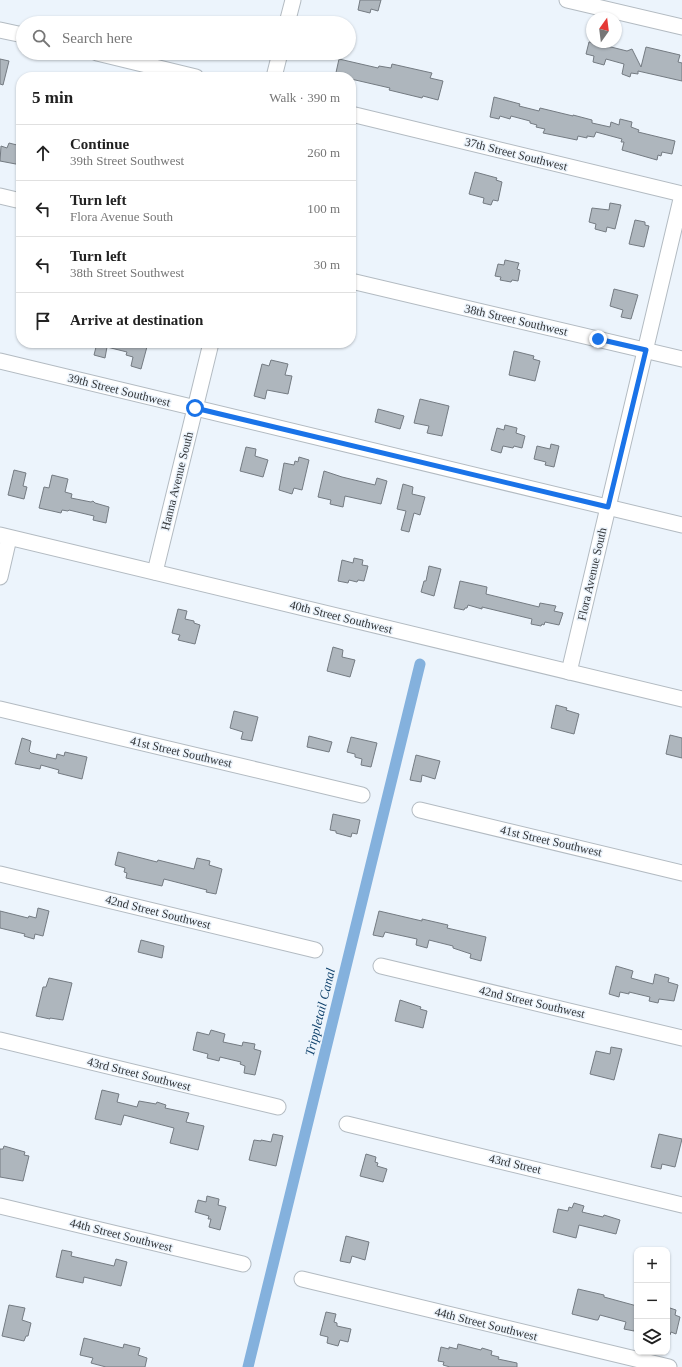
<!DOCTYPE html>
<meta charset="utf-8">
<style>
body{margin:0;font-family:"Times New Roman",serif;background:#f2f2f2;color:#222}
.controls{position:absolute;right:12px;bottom:12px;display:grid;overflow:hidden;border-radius:8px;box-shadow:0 1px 3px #0004}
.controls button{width:36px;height:36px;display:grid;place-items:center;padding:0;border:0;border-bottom:1px solid #e0e0e0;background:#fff;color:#222;font:20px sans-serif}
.compass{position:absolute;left:586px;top:12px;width:36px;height:36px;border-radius:50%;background:#fff;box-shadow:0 1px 3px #0004;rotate:14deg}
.stop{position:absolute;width:12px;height:12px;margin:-9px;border:3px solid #1a73e8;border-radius:50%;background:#fff}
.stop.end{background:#1a73e8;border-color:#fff;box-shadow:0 1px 4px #0008}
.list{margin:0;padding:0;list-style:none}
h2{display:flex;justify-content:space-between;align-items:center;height:52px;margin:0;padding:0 16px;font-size:17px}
h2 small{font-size:13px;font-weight:400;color:#767676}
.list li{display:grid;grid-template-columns:26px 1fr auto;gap:12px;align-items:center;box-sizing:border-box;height:56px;padding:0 16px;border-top:1px solid #e0e0e0}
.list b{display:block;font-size:15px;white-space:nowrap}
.list p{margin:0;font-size:13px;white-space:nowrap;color:#767676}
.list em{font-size:13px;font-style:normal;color:#767676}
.icon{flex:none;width:22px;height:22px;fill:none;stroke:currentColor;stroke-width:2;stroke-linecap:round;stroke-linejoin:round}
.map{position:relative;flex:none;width:682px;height:1367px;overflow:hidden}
.search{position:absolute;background:#fff;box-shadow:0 1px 3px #0004;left:16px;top:16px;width:340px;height:44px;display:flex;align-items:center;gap:10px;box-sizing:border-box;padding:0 14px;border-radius:22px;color:#767676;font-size:15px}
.panel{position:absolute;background:#fff;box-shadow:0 1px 3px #0004;left:16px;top:72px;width:340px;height:276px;border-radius:16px}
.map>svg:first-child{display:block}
</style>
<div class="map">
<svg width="682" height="1367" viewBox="0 0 682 1367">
<rect width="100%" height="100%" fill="#ecf4fc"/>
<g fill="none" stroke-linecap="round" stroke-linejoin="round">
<!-- canal -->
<polyline stroke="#84b1dd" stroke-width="11" points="248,1367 420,664"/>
</g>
<!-- building -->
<g fill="#aeb6bd" stroke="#747b82">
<polygon points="360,0 381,0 378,11 371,9 370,13 358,10"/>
<polygon points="589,42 603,42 603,45 627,51 632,49 641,67 646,47 680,55 678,62 682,63 682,81 638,71 638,74 631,73 630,77 622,74 624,64 606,59 604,65 593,62 594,56 586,54"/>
<polygon points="0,59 9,61 3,85 0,84"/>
<polygon points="339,59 378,68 379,66 391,68 392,64 432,73 430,78 443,81 438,100 423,96 422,98 389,90 390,88 351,79 351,77 335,77"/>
<polygon points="494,97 520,104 519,106 539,111 540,108 573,116 573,115 592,120 592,123 610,127 611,122 619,125 620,119 632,122 631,127 639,130 638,132 675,141 672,154 662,152 661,156 658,155 657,160 622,150 624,142 621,142 622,139 596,132 594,137 587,136 587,138 578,136 577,140 543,133 545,129 536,127 537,125 530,123 530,121 511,116 510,119 500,116 499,119 490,117"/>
<polygon points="9,143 21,146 21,165 0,161 1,146 7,148"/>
<polygon points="475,172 497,178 496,180 502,182 498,201 493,200 491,205 483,203 484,198 469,194"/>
<polygon points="610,203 621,205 615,229 607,227 606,232 595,229 596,224 589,222 592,208 609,210"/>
<polygon points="635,220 645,222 645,225 649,226 644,247 629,244"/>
<polygon points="505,260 519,263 517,269 520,270 518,281 512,280 511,282 500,280 501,277 495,276 498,264 504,265"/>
<polygon points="614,289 638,295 631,319 621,317 623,310 610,306"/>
<polygon points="97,343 148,343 141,369 131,366 133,357 126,355 127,352 107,347 105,358 94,355"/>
<polygon points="514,351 534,356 533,359 540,361 535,381 509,375"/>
<polygon points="271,360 288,364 285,375 292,376 288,394 267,390 265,399 254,396 262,364 269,366"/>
<polygon points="420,399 449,406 442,436 427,433 429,426 414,423"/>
<polygon points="378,409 404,416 400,429 375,422"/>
<polygon points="505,425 517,428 516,433 525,436 522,448 514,446 513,448 503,446 501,453 491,450 497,428 504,430"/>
<polygon points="551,444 559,446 554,467 545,465 546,462 534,459 537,446 550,449"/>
<polygon points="246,447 256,449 255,456 268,460 263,477 240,471"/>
<polygon points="299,457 309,460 302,490 294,488 292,494 279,490 284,463 294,465 295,461 298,462"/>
<polygon points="14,470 26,473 23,486 27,487 24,499 8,495"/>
<polygon points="324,471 342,477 375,485 377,478 387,481 381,504 345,496 343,507 330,504 331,500 318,497"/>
<polygon points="52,475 68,479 65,492 72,494 71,498 91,502 93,501 95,503 109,507 106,523 93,520 94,516 69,510 68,511 62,510 61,513 39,508 44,487 49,488"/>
<polygon points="403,484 413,487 412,494 425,497 420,515 414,513 409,532 401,530 406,511 397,509"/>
<polygon points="354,558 363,560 362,565 368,566 364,581 358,580 357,582 349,580 348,583 338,581 342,560 353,563"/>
<polygon points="429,566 441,569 434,596 421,592 424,581 426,581"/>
<polygon points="460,581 487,587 486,594 539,607 540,603 556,606 554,611 563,613 559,625 545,622 544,625 542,624 541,626 531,624 532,619 482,607 482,609 468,605 467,608 465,608 464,610 454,608"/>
<polygon points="178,609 187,611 185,619 194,621 194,623 200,625 195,644 178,640 180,635 172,633"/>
<polygon points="333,647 343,650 342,657 355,660 350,677 327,671"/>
<polygon points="556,705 567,708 566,710 579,714 574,734 551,728"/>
<polygon points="234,711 258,717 252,741 241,739 243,732 230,728"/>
<polygon points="670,735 682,738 682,758 666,754"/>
<polygon points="309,736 332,742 329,752 307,747"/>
<polygon points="351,737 377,743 371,767 361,765 362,759 355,757 355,754 347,752"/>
<polygon points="22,738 31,741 29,751 31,753 56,759 57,754 64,756 65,752 87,757 82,779 58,773 59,770 41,765 40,769 15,764"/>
<polygon points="416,755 440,761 435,779 422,775 421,782 410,780"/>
<polygon points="333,814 360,820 357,834 352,833 351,837 336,833 336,831 330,830"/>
<polygon points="118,852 157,862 158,860 194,869 197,858 210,861 209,865 222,869 216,894 206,892 207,890 164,879 162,886 126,878 127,873 124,872 125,868 115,865"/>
<polygon points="38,908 49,911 43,936 35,934 34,939 24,936 25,934 0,928 0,911 28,918 29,916 36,918"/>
<polygon points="379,911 422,921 422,919 448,925 447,928 486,937 481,961 470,958 471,954 453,948 453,946 429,940 427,948 416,945 417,939 385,932 383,937 373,935"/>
<polygon points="141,940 164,946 162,958 138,952"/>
<polygon points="616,966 633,971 631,978 653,984 655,974 669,978 668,982 678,985 674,1001 659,999 658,1003 649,1001 650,997 629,992 629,994 620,992 619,997 609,994"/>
<polygon points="49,978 72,983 63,1020 50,1018 50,1019 36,1016 43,987 46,987"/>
<polygon points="400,1000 421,1007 420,1009 427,1011 423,1028 395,1021"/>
<polygon points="211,1030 225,1034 223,1042 242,1046 243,1042 255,1044 254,1049 261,1051 255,1075 244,1073 245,1066 240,1064 241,1062 220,1057 219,1061 207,1058 208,1054 193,1050 197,1032 209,1035"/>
<polygon points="611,1047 622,1049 614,1080 590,1074 596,1051 610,1054"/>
<polygon points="102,1090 119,1094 117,1102 137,1107 139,1101 156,1104 157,1102 166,1105 165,1108 189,1113 186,1122 204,1126 198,1150 170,1143 174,1128 124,1115 121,1125 95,1119"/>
<polygon points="273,1134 283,1136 276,1166 249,1160 254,1140 261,1141 261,1140 271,1142"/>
<polygon points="659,1134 682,1139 675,1167 662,1164 661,1169 651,1167"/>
<polygon points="4,1146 25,1152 24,1155 29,1156 23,1181 0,1177 0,1149 3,1149"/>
<polygon points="366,1154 376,1157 375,1162 378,1163 377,1166 387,1169 383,1182 360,1176"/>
<polygon points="207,1196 219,1199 218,1205 226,1207 220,1230 209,1227 211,1219 208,1219 209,1216 195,1212 198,1200 206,1202"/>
<polygon points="574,1203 584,1206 582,1212 603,1217 604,1215 620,1220 616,1234 579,1225 576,1238 553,1232 558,1209 568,1211 569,1207 572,1208"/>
<polygon points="346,1236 369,1242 365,1260 352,1256 350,1263 340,1261"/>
<polygon points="62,1250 72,1252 71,1256 114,1266 116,1259 127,1262 121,1286 84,1277 83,1283 56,1277"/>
<polygon points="578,1289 604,1295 604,1297 637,1306 637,1320 634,1331 624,1329 626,1322 600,1315 598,1320 596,1320 572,1314"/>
<polygon points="9,1305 25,1308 22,1320 31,1323 28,1336 26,1336 24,1341 2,1336"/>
<polygon points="667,1307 676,1310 675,1315 680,1317 676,1334 671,1332 670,1335 667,1334"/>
<polygon points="326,1312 336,1314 334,1322 337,1323 337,1326 351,1329 348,1342 340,1340 338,1346 327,1343 328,1337 320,1335"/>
<polygon points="84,1338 123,1348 124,1344 140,1348 138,1355 147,1358 145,1367 106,1367 91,1363 93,1358 80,1355"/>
<polygon points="458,1344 481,1350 482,1348 492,1351 491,1355 499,1357 498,1359 517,1363 517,1367 450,1367 443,1365 444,1362 438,1361 441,1347 449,1349 449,1347 457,1349"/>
</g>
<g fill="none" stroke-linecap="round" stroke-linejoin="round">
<!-- minor casing -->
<g stroke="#b3bbc2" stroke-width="17">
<g id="minor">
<polyline points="567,0 682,27"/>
<polyline points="287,23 293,0"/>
<polyline points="0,30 23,35"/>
<polyline points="97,53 196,77"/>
<polyline points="274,77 280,53"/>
<polyline points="351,114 682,194"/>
<polyline points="0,196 21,201"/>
<polyline points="351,281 682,359"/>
<polyline points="0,361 682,525"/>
<polyline points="0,535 682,699"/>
<polyline points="155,572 211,343"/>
<polyline points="0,577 9,538"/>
<polyline points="569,672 682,195"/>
<polyline points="0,709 362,795"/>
<polyline points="420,810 682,873"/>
<polyline points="0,874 315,950"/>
<polyline points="381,966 682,1038"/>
<polyline points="0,1040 278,1107"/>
<polyline points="347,1124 682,1205"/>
<polyline points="0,1206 243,1264"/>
<polyline points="302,1279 669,1367"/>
</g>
</g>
<!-- minor -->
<use href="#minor" stroke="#fff" stroke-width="15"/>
</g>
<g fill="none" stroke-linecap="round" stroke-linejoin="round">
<!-- route -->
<polyline stroke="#1a73e8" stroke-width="5" points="195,408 608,507 646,350 598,339"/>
</g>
<g text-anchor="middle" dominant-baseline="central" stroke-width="3" stroke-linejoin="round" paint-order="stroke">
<!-- street labels -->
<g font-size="12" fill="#323538" stroke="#ecf4fc">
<text transform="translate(516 154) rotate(14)">37th Street Southwest</text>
<text transform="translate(516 320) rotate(13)">38th Street Southwest</text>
<text transform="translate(119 390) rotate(14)">39th Street Southwest</text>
<text transform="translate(177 481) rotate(-76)">Hanna Avenue South</text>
<text transform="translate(592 574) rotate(-77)">Flora Avenue South</text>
<text transform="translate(341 617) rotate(14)">40th Street Southwest</text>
<text transform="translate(181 752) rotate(13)">41st Street Southwest</text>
<text transform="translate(551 841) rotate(13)">41st Street Southwest</text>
<text transform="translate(158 912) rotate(14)">42nd Street Southwest</text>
<text transform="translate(532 1002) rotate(13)">42nd Street Southwest</text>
<text transform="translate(139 1074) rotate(14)">43rd Street Southwest</text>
<text transform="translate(515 1164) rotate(13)">43rd Street</text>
<text transform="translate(121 1235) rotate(14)">44th Street Southwest</text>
<text transform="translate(486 1324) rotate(14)">44th Street Southwest</text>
</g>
<!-- water labels -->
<g font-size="13" font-style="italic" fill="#11436d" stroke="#ecf4fc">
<text transform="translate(320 1012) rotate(-76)">Trippletail Canal</text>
</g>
</g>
</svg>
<div class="controls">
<button>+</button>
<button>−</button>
<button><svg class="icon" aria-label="layers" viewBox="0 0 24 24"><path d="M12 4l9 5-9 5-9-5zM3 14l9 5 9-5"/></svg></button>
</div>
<svg class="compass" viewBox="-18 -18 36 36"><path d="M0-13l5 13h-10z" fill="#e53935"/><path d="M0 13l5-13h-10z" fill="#767676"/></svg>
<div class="stop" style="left:195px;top:408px"></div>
<div class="stop end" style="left:598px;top:339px"></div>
<div class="search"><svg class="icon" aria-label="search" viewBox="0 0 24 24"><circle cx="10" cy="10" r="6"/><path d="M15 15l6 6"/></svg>Search here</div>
<section class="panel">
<h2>5 min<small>Walk · 390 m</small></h2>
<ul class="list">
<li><svg class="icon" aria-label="ahead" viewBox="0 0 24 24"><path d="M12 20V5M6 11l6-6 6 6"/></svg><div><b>Continue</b><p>39th Street Southwest</p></div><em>260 m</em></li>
<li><svg class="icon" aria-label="left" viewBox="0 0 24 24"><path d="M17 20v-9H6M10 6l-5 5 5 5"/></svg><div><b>Turn left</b><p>Flora Avenue South</p></div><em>100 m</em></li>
<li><svg class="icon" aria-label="left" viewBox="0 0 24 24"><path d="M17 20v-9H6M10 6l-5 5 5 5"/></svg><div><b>Turn left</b><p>38th Street Southwest</p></div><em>30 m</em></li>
<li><svg class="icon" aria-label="arrive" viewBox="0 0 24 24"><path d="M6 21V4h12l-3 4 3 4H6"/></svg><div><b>Arrive at destination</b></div></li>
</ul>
</section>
</div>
